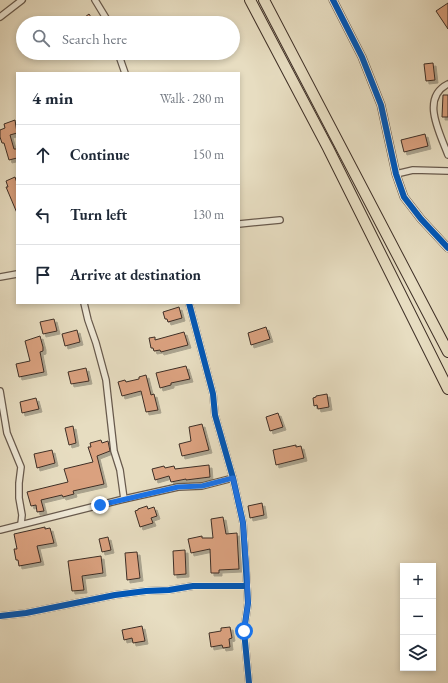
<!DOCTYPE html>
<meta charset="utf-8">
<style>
body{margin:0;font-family:"EB Garamond",serif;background:#f2f2f3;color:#1f2937}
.controls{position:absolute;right:12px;bottom:12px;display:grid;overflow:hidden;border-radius:0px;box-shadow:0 2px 6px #0003}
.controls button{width:36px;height:36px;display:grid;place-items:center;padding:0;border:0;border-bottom:1px solid #e0e1e3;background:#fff;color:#1f2937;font:20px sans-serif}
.stop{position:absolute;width:12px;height:12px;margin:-9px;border:3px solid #1a73e8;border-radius:50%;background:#fff}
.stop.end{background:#1a73e8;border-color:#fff;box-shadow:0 1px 4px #0008}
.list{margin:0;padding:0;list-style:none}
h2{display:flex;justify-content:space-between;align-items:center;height:52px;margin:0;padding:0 16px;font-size:17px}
h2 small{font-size:13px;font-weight:400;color:#747a83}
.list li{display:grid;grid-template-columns:26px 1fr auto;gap:12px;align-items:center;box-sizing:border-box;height:60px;padding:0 16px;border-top:1px solid #e0e1e3}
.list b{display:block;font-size:15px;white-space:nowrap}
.list em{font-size:13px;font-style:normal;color:#747a83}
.icon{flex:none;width:22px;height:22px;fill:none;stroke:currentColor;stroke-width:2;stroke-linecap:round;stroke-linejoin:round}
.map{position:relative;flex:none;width:448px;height:683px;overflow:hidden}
.search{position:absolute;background:#fff;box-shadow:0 2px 6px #0003;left:16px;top:16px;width:224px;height:44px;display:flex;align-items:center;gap:10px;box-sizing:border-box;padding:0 14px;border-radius:22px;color:#747a83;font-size:15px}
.panel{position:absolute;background:#fff;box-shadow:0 2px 6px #0003;left:16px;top:72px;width:224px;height:232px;border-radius:0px}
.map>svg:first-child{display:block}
</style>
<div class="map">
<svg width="448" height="683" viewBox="0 0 448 683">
<defs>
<filter id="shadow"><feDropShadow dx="3" dy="3" stdDeviation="0" flood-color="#0004"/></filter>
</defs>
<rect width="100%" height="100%" fill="#e7ddc1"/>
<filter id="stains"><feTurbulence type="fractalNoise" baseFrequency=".005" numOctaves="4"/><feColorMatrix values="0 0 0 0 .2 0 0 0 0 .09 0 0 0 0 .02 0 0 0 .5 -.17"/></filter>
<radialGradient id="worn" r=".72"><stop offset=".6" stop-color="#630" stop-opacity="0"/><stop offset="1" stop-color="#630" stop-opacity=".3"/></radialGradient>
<!-- building -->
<g fill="#daa17f" stroke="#3e2f26" filter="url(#shadow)">
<polygon points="448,3 448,29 436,11"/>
<polygon points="89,14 95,23 77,23"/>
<polygon points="433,63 435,80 426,81 424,64"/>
<polygon points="443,95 448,95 448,117 442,117"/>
<polygon points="15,120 17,133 10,135 14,149 17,149 17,158 9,160 4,143 2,143 0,137 0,130 5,128 4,124"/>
<polygon points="425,134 428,146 404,152 401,140"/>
<polygon points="15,177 17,183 17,213 6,187 8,187 6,181"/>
<polygon points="179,307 182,318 168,322 167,319 165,319 163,312"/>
<polygon points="54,319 57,331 43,334 40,322"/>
<polygon points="266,327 270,339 251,345 248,333"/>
<polygon points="77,330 80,342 65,346 62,334"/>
<polygon points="184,332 188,345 161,352 160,350 154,351 153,348 151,348 149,338 155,337 155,340"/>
<polygon points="40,336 43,347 43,351 40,352 44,372 19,377 16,364 30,361 25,341"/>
<polygon points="186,366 190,379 171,383 171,385 160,388 156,373"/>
<polygon points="86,368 89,381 71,384 68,372"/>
<polygon points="146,375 151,395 154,394 158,410 146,412 141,391 122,396 118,382 125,380 126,382 139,379 139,377"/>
<polygon points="327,394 329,407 318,409 317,405 314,406 313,398 316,397 316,396"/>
<polygon points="36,398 39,409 22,413 20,402"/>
<polygon points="278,413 283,427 270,431 266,417"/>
<polygon points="202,424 209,450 182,456 179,444 191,441 189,427"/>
<polygon points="73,426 76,443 69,445 65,428"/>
<polygon points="101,440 102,443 108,441 110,451 97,456 104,484 73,491 74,494 63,497 62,495 41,500 44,511 37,512 36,505 31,506 27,492 68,482 64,469 93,462 88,447 91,447 90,443"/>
<polygon points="296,445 296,447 301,446 304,458 276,465 273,450"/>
<polygon points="52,450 55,463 37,468 34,454"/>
<polygon points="209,465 210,477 186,480 186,479 171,482 169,476 155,480 152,469 164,466 165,468 174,466 175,469"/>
<polygon points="262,503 264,515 250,518 248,506"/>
<polygon points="147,506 148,509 154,507 157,516 151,518 153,523 140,527 135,511 138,510 138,509"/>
<polygon points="223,517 226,534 237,533 239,569 219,570 219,573 211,573 210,549 191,553 188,539 202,536 202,538 213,538 211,519"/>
<polygon points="45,527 45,529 50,528 54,543 37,546 41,562 19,566 18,560 16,560 14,549 17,549 14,534"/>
<polygon points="108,537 111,550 102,552 99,539"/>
<polygon points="185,550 186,574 174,575 173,551"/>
<polygon points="137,552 140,578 127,580 125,553"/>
<polygon points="101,556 103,573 82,576 84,590 72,591 68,561"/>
<polygon points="142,626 145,641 133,643 132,638 124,640 122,630"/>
<polygon points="230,627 232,638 229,639 230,647 223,648 222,645 211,647 209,633 221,631 221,628"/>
</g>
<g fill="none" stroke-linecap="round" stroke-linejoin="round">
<!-- minor casing -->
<g stroke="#685a4d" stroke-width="8">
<g id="minor">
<polyline points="95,0 109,23"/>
<polyline points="0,17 22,0"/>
<polyline points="118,53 125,73"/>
<path d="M448,84C420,98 440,133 448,155"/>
<polyline points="396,174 413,170 448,171"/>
<polyline points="239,224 280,220"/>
<polyline points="0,277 17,274"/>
<polyline points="84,303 88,320 96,343 106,380 114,451 120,470 124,499"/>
<polyline points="189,303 213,394 215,415 233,478 243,523 248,603 244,631 249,683"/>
<polyline points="0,391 7,433 21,467 19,483 19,498 22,515 21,524"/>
<polyline points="0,530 124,499 178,487 202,486 233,478"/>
<polyline points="0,616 26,613 115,595 146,591 169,590 193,586 247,586"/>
</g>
</g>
<!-- tertiary casing -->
<g stroke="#685a4d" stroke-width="9">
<polyline id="tertiary" points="333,0 362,57 381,105 396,174 404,197 421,219 448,248"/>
</g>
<!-- motorway casing -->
<g stroke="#3e2f26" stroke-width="12">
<g id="motorway">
<polyline points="250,0 328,148 448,389"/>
<polyline points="264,0 448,352"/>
</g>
</g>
<!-- minor -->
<use href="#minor" stroke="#efe9d7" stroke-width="5.5"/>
<!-- tertiary -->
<use href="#tertiary" stroke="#efe9d7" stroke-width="7"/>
<!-- motorway -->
<use href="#motorway" stroke="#e7ddc1" stroke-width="10"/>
<!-- cycleway casing -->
<g stroke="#efe9d7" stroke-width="8">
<g id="cycleway">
<polyline points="333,0 362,57 381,105 396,174 404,197 421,219 448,248"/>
<polyline points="189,303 213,394 215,415 233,478 243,523 248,603 244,631 249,683"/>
<polyline points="0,616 26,613 115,595 146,591 169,590 193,586 247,586"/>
</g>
</g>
<!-- cycleway -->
<use href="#cycleway" stroke="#0057b8" stroke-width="6"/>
</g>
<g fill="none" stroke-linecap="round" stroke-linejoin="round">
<!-- route -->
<polyline stroke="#1a73e8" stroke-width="5" points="100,505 178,487 202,486 233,478 243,523 247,570 248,603 244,631"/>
</g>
<rect width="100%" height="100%" filter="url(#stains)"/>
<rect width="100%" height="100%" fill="url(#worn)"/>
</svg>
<div class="controls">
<button>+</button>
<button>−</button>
<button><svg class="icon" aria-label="layers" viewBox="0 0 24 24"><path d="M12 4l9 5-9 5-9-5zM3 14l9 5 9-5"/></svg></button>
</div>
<div class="stop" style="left:244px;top:631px"></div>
<div class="stop end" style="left:100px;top:505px"></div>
<div class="search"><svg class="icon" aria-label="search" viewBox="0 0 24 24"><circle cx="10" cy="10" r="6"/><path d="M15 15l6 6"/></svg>Search here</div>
<section class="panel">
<h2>4 min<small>Walk · 280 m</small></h2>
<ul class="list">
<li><svg class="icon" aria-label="ahead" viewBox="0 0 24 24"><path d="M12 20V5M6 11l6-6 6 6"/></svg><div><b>Continue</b></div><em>150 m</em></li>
<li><svg class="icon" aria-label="left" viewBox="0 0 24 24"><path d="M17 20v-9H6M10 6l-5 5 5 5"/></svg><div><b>Turn left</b></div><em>130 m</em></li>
<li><svg class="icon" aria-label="arrive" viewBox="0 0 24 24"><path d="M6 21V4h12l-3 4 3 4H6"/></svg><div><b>Arrive at destination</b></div></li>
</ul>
</section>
</div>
